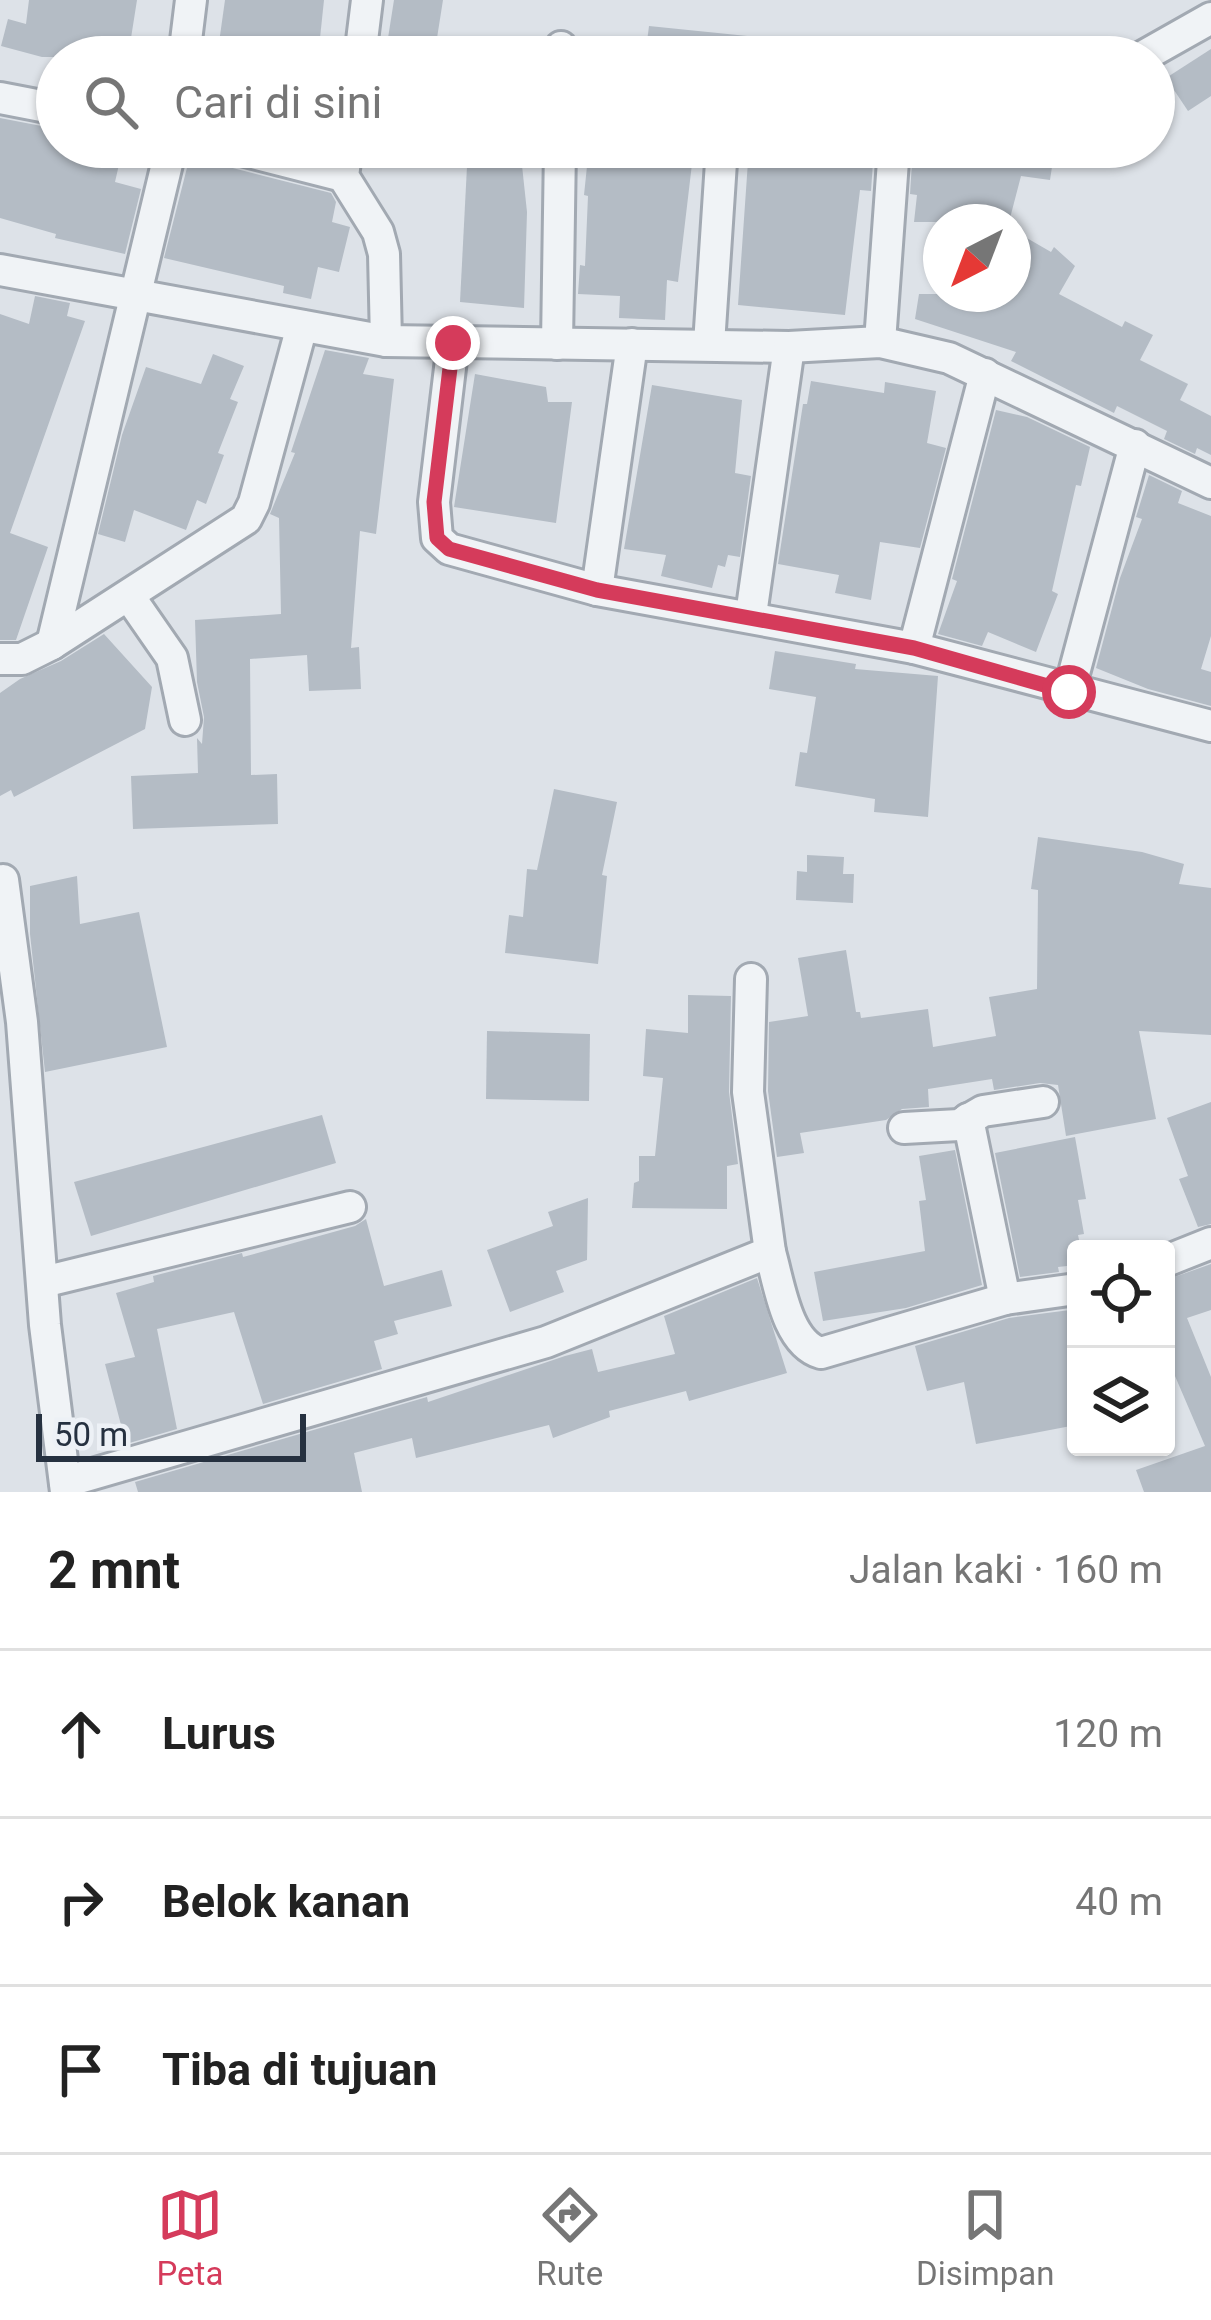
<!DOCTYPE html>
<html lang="id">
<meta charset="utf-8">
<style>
body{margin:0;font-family:Roboto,sans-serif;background:#f6f6f6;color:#222}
.controls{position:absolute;right:36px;bottom:36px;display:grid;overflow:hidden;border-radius:12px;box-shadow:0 3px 9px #0004}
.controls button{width:108px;height:108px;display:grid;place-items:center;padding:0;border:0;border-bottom:3px solid #e0e0e0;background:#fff;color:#222;font:60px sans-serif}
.compass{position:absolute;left:923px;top:204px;width:108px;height:108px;border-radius:50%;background:#fff;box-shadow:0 3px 9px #0004;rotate:222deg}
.scale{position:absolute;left:36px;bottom:30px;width:270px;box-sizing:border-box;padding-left:12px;border:6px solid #263140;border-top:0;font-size:33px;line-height:42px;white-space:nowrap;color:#263140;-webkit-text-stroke:9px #edf1f6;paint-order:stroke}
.stop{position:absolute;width:36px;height:36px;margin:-27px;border:9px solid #d53b5b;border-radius:50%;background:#fff}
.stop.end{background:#d53b5b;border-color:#fff;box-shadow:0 3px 12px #0008}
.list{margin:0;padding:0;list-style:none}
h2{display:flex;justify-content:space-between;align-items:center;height:156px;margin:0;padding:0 48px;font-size:51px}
h2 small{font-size:39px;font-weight:400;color:#767676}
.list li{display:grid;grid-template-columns:78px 1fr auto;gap:36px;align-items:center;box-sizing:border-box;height:168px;padding:0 48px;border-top:3px solid #e0e0e0}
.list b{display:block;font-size:45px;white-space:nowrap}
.list em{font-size:39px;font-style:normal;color:#767676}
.icon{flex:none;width:66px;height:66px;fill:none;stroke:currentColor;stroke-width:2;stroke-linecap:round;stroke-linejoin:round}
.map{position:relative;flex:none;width:1211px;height:1492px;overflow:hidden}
.search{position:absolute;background:#fff;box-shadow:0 3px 9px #0004;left:36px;right:36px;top:36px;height:132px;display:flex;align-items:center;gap:30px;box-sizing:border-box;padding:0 42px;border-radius:66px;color:#767676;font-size:45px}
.sheet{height:660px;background:#fff}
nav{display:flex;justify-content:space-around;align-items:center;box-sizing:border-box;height:168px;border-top:3px solid #e0e0e0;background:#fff;font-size:33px;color:#767676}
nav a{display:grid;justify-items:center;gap:6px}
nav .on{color:#d53b5b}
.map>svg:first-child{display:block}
</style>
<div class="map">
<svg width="1211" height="1492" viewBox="0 0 1211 1492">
<rect width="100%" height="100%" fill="#dde2e8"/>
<!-- building -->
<g fill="#b4bcc5">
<polygon points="29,0 137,0 128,57 42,57 1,46 8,19 26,24"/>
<polygon points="225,0 324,0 318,57 217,57"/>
<polygon points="394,0 443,0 434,57 385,57"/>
<polygon points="649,26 757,37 755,57 645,57"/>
<polygon points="1211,49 1211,96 1188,111 1166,78"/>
<polygon points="0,118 57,129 57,147 123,147 115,182 141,189 125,254 55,238 56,234 0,218"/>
<polygon points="468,147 520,147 527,212 524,308 460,302"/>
<polygon points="589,147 694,147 678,282 667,280 665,320 619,318 620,296 578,294 580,265 585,266 588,196 584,195"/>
<polygon points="749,147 874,147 871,191 860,190 845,315 738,305"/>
<polygon points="913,147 1055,147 1050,180 1021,176 1009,222 914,222 917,195 910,194"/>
<polygon points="191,152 225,166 331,193 336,202 332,222 350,227 339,272 318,267 311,299 283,293 284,286 164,258"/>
<polygon points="1013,230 1051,252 1054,247 1075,266 1059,294 1122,327 1125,321 1153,335 1140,360 1188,384 1180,400 1211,416 1211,455 1197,448 1195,454 1164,439 1167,431 1117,406 1114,413 1011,361 1016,352 915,319 919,294 1013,294"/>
<polygon points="35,296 70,303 67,316 85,321 10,533 48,547 16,640 0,640 0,314 29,324"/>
<polygon points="325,350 369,358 363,374 394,379 376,534 360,531 351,648 359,647 361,689 309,691 307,655 250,659 251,775 277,774 278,824 133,829 131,776 198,773 197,738 202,744 204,717 197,682 195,620 281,614 279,518 270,514 295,453 291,452"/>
<polygon points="213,354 244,366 230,399 238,402 218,453 224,455 206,504 197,500 186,530 134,510 125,542 98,534 122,435 146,367 201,384"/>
<polygon points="475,374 546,387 548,402 572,402 556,523 454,507"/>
<polygon points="811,381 884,393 885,382 936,391 927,443 946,448 920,548 880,542 871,600 835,593 839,575 778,564 803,404 807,404"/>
<polygon points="652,385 742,400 735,473 751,476 740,557 728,555 725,567 718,565 712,588 661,576 666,555 624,549"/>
<polygon points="996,410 1027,417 1090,447 1081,486 1076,485 1052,591 1058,594 1036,652 988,632 982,646 938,634 957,581 952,579"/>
<polygon points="1149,475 1182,491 1178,503 1211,516 1211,636 1201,669 1211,672 1211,706 1148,689 1096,668 1120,578 1142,519 1136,517"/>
<polygon points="104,634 152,687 145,729 14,797 11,790 0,796 0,693 20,679 61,661"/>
<polygon points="775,651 856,664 855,669 938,676 928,817 874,812 875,799 795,786 800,752 807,753 816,697 769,689"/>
<polygon points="554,789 617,802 602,875 607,876 598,964 505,953 509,915 523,917 527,869 537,870"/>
<polygon points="1038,837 1142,852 1184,864 1179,884 1211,888 1211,1035 1139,1031 1156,1119 1066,1136 1058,1085 1040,1083 994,1090 992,1079 928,1089 929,1107 902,1109 886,1120 800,1133 804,1153 777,1157 768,1091 769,1022 808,1016 798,958 846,950 856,1012 860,1012 861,1018 928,1009 933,1047 996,1036 989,997 1037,989 1038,890 1031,889"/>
<polygon points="807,855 844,857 843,874 854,874 853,903 796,900 797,871 807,872"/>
<polygon points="77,876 80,924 139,912 167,1047 45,1072 30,934 30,886"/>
<polygon points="688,995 731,996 729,1092 738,1164 727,1166 727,1209 632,1208 634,1183 639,1181 639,1156 655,1156 663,1078 643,1076 646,1029 688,1033"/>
<polygon points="487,1031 590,1034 589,1101 486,1099"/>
<polygon points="1211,1102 1211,1224 1198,1227 1179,1179 1188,1176 1167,1118"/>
<polygon points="322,1115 336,1163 91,1236 74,1182"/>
<polygon points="1075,1137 1086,1199 1078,1200 1084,1234 1078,1235 1081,1249 1076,1249 1076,1265 1058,1267 1059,1272 1020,1277 995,1153"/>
<polygon points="955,1150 982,1285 906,1308 823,1321 814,1272 925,1251 919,1201 926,1200 919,1156"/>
<polygon points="588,1198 587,1260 556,1271 564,1292 510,1312 487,1250 553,1226 548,1212"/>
<polygon points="366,1219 384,1286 442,1270 452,1306 394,1321 398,1334 374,1341 382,1369 263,1404 234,1312 157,1329 177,1429 126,1444 105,1364 135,1357 116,1293 154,1282 153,1276 242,1253 243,1257 355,1226"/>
<polygon points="1211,1264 1211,1310 1187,1318 1211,1377 1211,1492 1144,1492 1136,1470 1205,1446 1166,1355 1166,1280"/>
<polygon points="757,1278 787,1373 689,1401 686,1391 609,1411 610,1417 553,1438 549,1425 416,1458 412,1438 354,1453 362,1492 138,1492 135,1482 427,1397 428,1402 565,1356 592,1349 598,1372 675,1354 664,1316"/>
<polygon points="1070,1310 1076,1334 1076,1353 1070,1354 1076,1384 1076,1425 976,1444 964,1382 927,1391 915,1346 1009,1318"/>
</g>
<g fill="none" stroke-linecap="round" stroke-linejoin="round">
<!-- street casing -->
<g stroke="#a2a9b2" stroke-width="36">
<g id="street">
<polyline points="184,57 191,0"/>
<polyline points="360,57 367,0"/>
<polyline points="561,57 561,47"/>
<polyline points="1142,57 1211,18"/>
<polyline points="0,98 57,109"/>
<polyline points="230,147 343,176"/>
<polyline points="347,147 343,176 378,232 384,254 386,341"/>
<polyline points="0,270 386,341 789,347 880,342 949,358 1211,483"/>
<polyline points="880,342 894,147"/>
<polyline points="453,343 434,502 437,538 449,549 597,590 914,648 1211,726"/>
<polyline points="557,344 560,147"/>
<polyline points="709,344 722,147"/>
<polyline points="597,590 632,344"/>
<polyline points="129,596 172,658 185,720"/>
<polyline points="751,615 789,347"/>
<polyline points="52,644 171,147"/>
<polyline points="914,648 985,374"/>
<polyline points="0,659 22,659 52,644 246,519 254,503 302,326"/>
<polyline points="1069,692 1135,445"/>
<polyline points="3,880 22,1022 45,1325 66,1492"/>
<polyline points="968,1119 1005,1299"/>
<polyline points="904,1128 959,1125 983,1111 1043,1102"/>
<path d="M770,1252C779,1282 786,1343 821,1353L1005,1299L1076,1289"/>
<polyline points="1166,1261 1211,1243"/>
<polyline points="43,1282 350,1207"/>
<polyline points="65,1482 546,1342 770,1252 748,1092 751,979"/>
</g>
</g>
<!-- street -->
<use href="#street" stroke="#f0f3f6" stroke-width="30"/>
</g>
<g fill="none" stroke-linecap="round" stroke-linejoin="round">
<!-- route -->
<polyline stroke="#d53b5b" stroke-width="15" points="453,343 434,502 437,538 449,549 597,590 914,648 1069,692"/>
</g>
</svg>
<div class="controls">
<button><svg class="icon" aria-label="locate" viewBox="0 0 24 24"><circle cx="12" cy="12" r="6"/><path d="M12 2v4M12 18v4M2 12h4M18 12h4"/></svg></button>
<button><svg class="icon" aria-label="layers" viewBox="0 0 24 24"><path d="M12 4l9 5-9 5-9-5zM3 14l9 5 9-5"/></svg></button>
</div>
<svg class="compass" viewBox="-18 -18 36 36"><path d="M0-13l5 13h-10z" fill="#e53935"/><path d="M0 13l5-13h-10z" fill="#767676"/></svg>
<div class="scale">50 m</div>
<div class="stop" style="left:1069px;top:692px"></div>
<div class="stop end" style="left:453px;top:343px"></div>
<div class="search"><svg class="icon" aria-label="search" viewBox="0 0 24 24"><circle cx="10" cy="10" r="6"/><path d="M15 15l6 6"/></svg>Cari di sini</div>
</div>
<section class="sheet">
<h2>2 mnt<small>Jalan kaki · 160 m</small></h2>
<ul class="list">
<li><svg class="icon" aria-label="ahead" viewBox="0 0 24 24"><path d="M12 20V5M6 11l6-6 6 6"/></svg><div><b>Lurus</b></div><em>120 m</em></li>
<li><svg class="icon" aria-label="right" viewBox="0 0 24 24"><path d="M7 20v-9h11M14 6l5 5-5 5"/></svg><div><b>Belok kanan</b></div><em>40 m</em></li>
<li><svg class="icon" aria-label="arrive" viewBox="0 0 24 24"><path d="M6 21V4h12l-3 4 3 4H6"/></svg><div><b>Tiba di tujuan</b></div></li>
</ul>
</section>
<nav>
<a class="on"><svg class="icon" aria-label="map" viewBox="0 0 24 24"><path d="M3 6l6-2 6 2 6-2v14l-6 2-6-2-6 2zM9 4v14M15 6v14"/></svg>Peta</a>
<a><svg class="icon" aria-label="directions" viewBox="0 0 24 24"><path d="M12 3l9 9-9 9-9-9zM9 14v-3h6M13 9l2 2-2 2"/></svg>Rute</a>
<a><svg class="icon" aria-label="saved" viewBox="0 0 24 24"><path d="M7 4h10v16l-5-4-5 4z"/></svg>Disimpan</a>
</nav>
